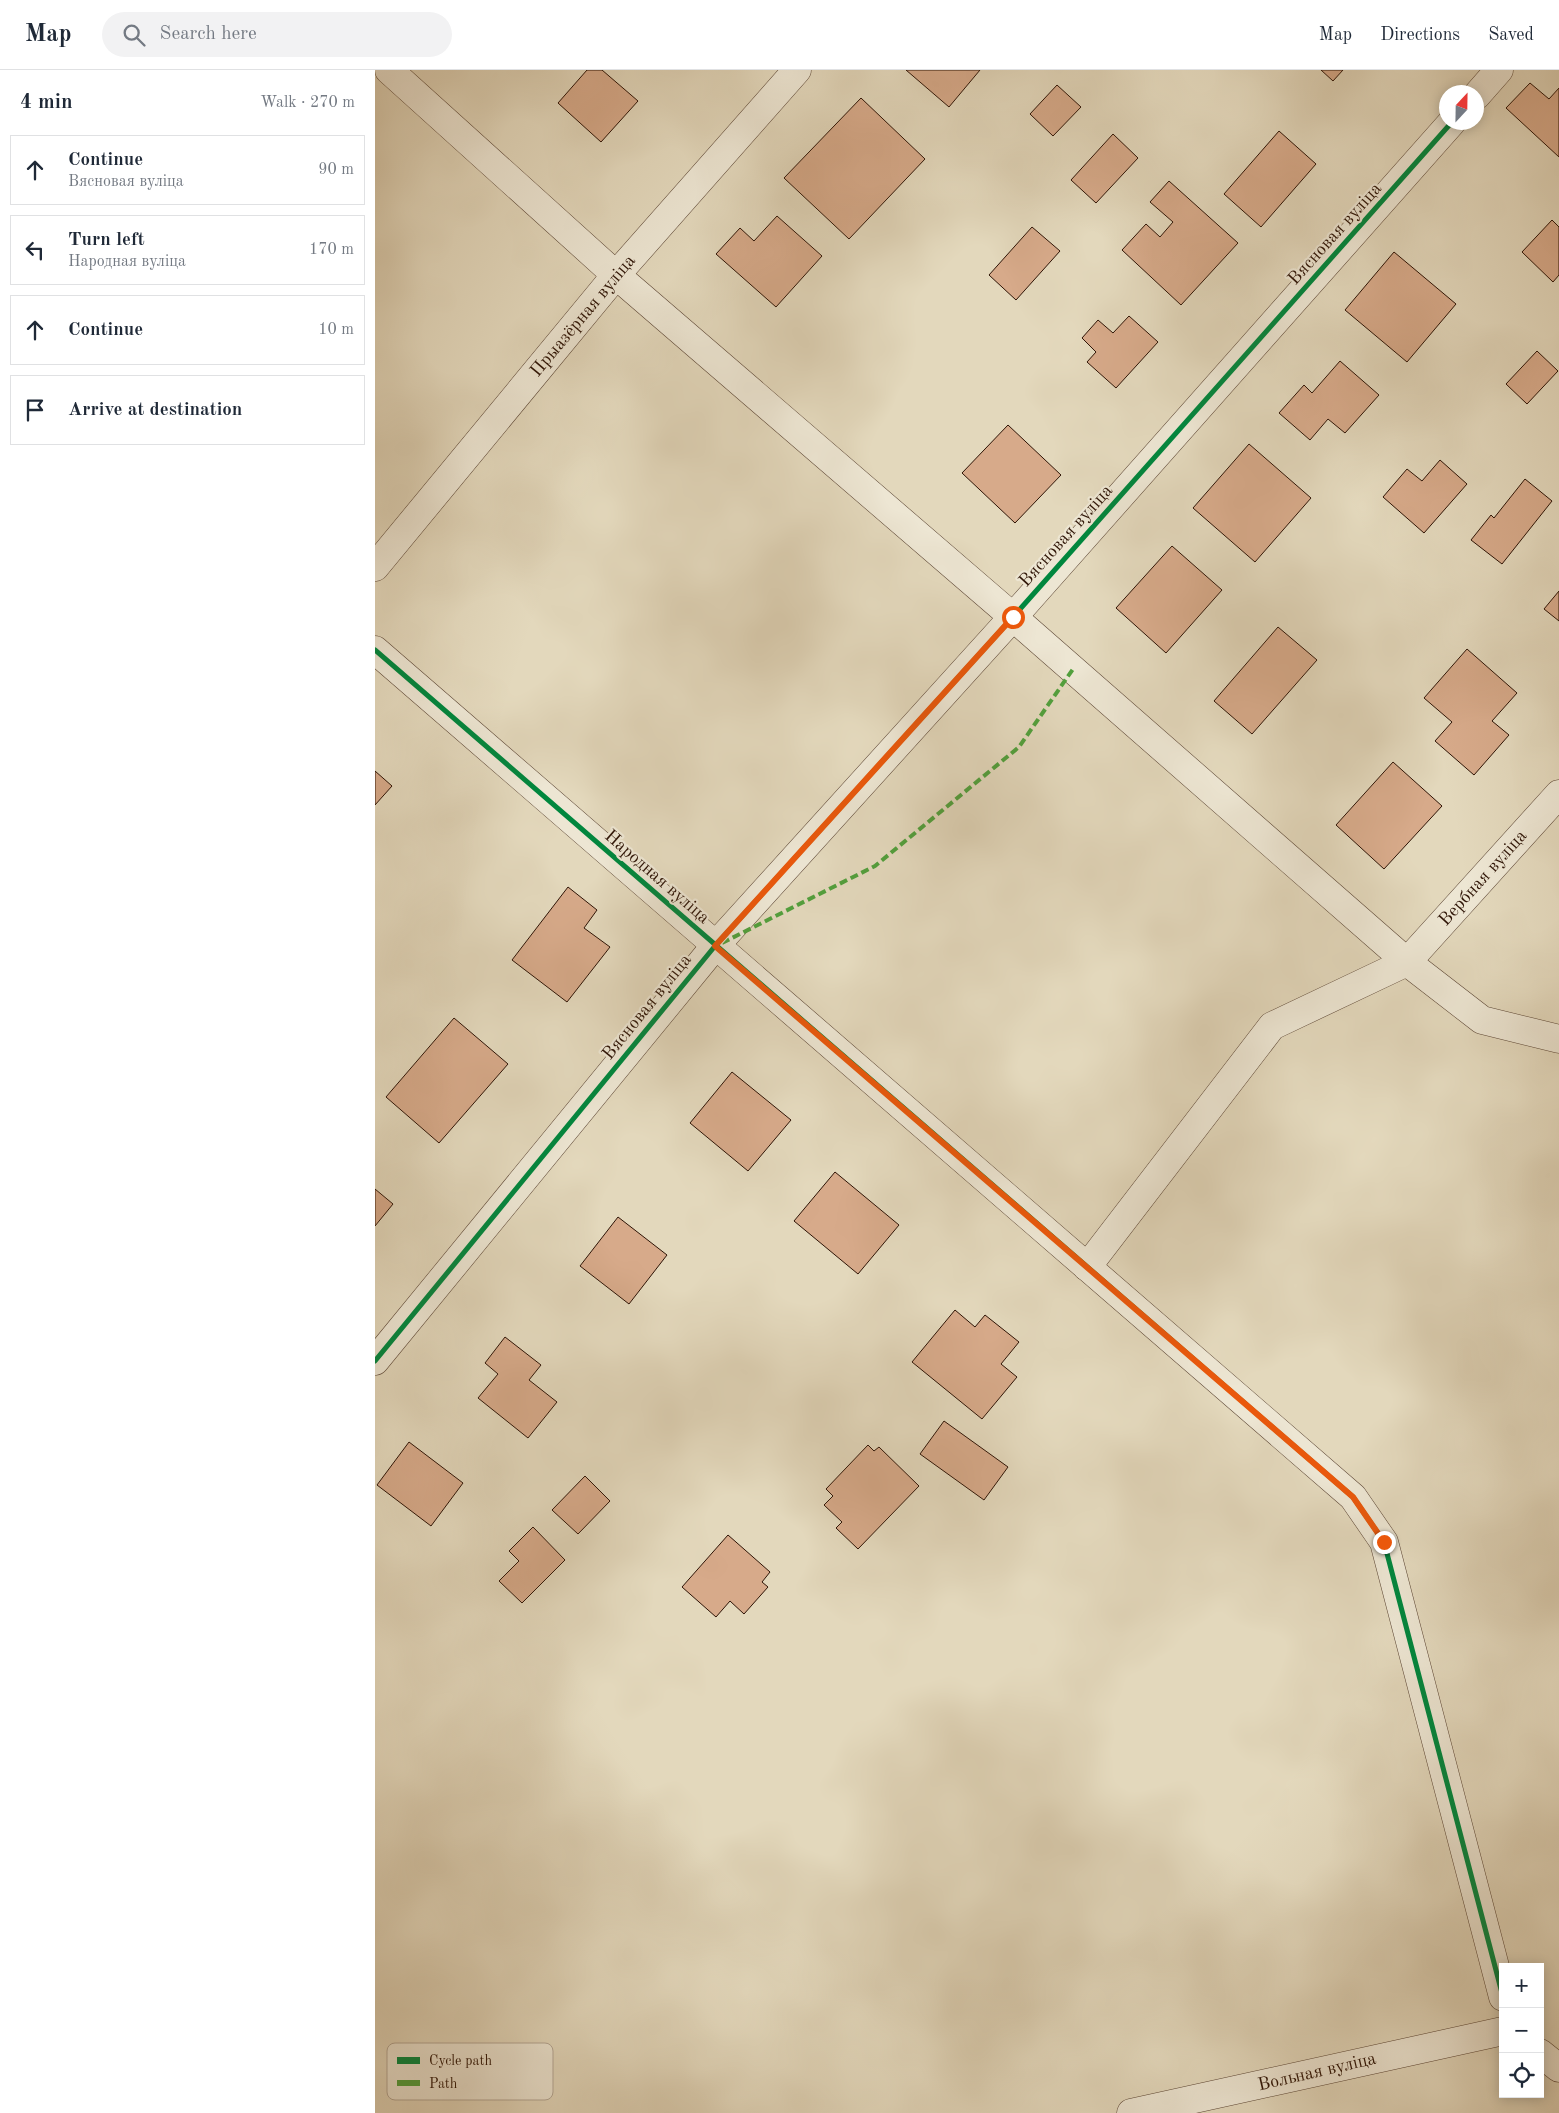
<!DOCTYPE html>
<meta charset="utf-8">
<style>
body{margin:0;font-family:"Old Standard TT",serif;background:#f2f2f3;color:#1f2937}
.controls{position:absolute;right:15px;bottom:15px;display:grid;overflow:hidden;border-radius:0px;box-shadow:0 2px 12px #0003}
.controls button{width:45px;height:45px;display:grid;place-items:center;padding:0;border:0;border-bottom:1px solid #e0e1e3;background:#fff;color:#1f2937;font:25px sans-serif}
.compass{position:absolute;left:1064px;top:15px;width:45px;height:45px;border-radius:50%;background:#fff;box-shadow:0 2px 12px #0003;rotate:22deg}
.stop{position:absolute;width:15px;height:15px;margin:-11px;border:4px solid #ea580c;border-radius:50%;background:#fff}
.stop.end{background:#ea580c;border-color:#fff;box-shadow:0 1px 5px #0008}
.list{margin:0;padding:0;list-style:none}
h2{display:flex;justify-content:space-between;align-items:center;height:65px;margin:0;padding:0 20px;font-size:21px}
h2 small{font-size:16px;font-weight:400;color:#747a83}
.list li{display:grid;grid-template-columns:32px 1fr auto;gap:15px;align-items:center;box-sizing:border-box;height:70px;margin:0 10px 10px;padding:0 10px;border:1px solid #e0e1e3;border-radius:0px}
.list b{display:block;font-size:19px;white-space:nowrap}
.list p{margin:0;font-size:16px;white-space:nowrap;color:#747a83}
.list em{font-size:16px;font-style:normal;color:#747a83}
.icon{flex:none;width:28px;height:28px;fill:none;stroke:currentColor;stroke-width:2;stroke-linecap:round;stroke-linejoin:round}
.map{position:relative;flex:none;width:1184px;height:2043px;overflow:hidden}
header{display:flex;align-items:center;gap:30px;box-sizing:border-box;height:70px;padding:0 25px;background:#fff;border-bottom:1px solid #e0e1e3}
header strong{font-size:24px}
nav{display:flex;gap:28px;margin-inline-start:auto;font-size:18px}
.search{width:350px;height:45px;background:#f2f2f3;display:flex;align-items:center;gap:12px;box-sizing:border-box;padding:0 18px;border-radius:28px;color:#747a83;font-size:19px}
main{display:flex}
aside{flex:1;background:#fff}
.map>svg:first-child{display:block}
</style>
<header>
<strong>Map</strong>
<div class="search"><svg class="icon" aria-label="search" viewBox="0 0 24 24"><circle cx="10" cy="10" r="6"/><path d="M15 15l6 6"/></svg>Search here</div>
<nav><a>Map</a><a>Directions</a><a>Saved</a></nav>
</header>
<main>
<aside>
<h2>4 min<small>Walk · 270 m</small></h2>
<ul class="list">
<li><svg class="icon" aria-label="ahead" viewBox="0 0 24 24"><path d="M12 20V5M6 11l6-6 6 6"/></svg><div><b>Continue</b><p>Вясновая вуліца</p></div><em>90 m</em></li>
<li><svg class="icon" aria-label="left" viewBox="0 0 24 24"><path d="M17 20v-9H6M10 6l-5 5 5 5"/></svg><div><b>Turn left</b><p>Народная вуліца</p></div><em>170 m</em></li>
<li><svg class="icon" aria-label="ahead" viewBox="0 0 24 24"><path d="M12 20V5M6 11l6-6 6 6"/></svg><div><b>Continue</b></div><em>10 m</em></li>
<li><svg class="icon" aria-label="arrive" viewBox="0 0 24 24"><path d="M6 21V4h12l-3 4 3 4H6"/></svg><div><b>Arrive at destination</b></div></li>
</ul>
</aside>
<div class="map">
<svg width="1184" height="2043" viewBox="0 0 1184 2043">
<rect width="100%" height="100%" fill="#e3d8bc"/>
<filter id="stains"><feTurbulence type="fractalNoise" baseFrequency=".004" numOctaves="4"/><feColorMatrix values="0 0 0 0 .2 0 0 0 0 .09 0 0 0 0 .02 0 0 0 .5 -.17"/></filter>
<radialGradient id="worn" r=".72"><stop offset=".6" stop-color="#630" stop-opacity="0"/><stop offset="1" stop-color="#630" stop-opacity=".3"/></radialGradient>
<!-- building -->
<g fill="#d7aa8a" stroke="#2e1406">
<polygon points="212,0 227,0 263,31 226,72 183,33"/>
<polygon points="531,0 605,0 574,37"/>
<polygon points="946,0 968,0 958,11"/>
<polygon points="1155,13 1174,29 1184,18 1184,87 1131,38"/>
<polygon points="682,15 706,37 678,66 655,44"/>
<polygon points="486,28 550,89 474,169 409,108"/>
<polygon points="904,61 941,94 886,157 849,124"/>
<polygon points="738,64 763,88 721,133 696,110"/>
<polygon points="794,111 863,173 806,235 747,180 771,154 785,167 798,152 775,132"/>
<polygon points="402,146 447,186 401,237 341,184 365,158 379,171"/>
<polygon points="1177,150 1184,157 1184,205 1178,212 1147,182"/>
<polygon points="657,157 685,181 641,230 614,205"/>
<polygon points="1019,182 1081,234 1032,292 970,240"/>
<polygon points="754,246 783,272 741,318 712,292 721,282 707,268 723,250 738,263"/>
<polygon points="1162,281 1183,301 1152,334 1131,314"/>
<polygon points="965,291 1004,325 970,363 953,349 935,370 904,343 929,315 937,323"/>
<polygon points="633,355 686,405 640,453 587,403"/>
<polygon points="874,374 936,428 880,492 818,438"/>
<polygon points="1065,390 1092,414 1049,463 1008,427 1032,399 1047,411"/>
<polygon points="1150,409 1177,431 1127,494 1096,470 1116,445 1119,448"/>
<polygon points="797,476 847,520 791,583 741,538"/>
<polygon points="1184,521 1184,551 1169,539"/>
<polygon points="903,557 942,590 877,664 839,631"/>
<polygon points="1092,579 1142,623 1117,651 1134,665 1099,705 1060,671 1077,652 1049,628"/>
<polygon points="1018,692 1067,736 1009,799 961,755"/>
<polygon points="0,701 17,716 0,735"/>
<polygon points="193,817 222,840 209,858 235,877 192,932 137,890"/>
<polygon points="79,948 133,994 64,1073 11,1027"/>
<polygon points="357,1002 416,1050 373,1101 315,1053"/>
<polygon points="460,1102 524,1155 483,1204 419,1151"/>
<polygon points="0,1119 18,1134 0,1156"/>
<polygon points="243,1147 292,1185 254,1234 205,1196"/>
<polygon points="580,1240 600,1257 610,1245 644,1272 626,1294 642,1307 607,1349 537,1292"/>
<polygon points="130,1267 166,1295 154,1310 182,1332 153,1368 103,1328 123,1304 110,1293"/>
<polygon points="569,1351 633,1397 609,1430 545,1384"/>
<polygon points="34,1372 88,1413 56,1456 2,1415"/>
<polygon points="493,1375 499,1381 504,1377 544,1416 483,1479 461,1458 467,1452 449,1435 458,1426 451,1419"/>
<polygon points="210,1406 235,1431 203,1464 177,1440"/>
<polygon points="158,1457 190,1490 147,1533 124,1511 144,1491 134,1481"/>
<polygon points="353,1465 395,1502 387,1512 393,1517 369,1544 355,1531 341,1547 307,1517"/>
</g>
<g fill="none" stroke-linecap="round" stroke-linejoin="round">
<!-- minor casing -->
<g stroke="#5b4534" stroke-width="29">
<g id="minor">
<polyline points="14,0 241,205 638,547 1032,892 1107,950 1184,969"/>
<polyline points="1102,25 1124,0"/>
<polyline points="0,497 241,205 422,0"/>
<polyline points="0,580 978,1427 1009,1472 1128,1927"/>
<polyline points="712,1197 897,956 1032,892 1184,724"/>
<polyline points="0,1291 340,876 638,547 1077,52"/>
<polyline points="1165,1983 1184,1998"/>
<polyline points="756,2043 1128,1961"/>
</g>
</g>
<!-- minor -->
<use href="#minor" stroke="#ede6d3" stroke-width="28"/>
<!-- quiet -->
<polyline stroke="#52a03d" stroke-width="4" stroke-dasharray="8 4" stroke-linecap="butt" points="347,873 500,796 644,677 698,599"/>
<!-- cycleway casing -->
<g stroke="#ede6d3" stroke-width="8">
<g id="cycleway">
<polyline points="0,580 978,1427 1009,1472 1128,1927"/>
<polyline points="0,1291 340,876 638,547 1077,52"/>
</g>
</g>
<!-- cycleway -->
<use href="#cycleway" stroke="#00873e" stroke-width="5"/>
</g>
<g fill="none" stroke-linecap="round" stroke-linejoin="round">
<!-- route -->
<polyline stroke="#ea580c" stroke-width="6" points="638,547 340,876 978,1427 1009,1472"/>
</g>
<g text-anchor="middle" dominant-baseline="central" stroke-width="4.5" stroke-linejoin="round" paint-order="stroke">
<!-- street labels -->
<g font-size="18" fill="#2e1406" stroke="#ede6d3">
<text transform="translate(960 164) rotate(-48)">Вясновая вуліца</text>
<text transform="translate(208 246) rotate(-50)">Прыазёрная вуліца</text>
<text transform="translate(691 466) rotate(-48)">Вясновая вуліца</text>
<text transform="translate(282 807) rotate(41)">Народная вуліца</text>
<text transform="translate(1108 808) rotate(-48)">Вербная вуліца</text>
<text transform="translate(272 937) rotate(-51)">Вясновая вуліца</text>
<text transform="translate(942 2002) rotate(-13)">Вольная вуліца</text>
</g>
</g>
<!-- legend -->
<rect x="12" y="1973" width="166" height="57" rx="8" fill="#ede6d3" stroke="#b4a796" stroke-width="1"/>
<rect x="22" y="1987" width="23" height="7" fill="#00873e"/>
<rect x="22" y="2010" width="23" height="6" fill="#52a03d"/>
<g font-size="14" fill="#2e1406">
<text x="54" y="1995">Cycle path</text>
<text x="54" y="2018">Path</text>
</g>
<rect width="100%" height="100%" filter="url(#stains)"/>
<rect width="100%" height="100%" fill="url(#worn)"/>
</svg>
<div class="controls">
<button>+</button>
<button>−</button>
<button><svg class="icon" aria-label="locate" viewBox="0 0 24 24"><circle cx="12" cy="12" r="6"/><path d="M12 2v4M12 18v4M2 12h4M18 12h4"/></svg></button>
</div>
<svg class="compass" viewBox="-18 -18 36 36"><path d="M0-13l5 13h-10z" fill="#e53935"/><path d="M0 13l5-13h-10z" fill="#747a83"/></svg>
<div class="stop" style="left:638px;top:547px"></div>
<div class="stop end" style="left:1009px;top:1472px"></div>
</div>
</main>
